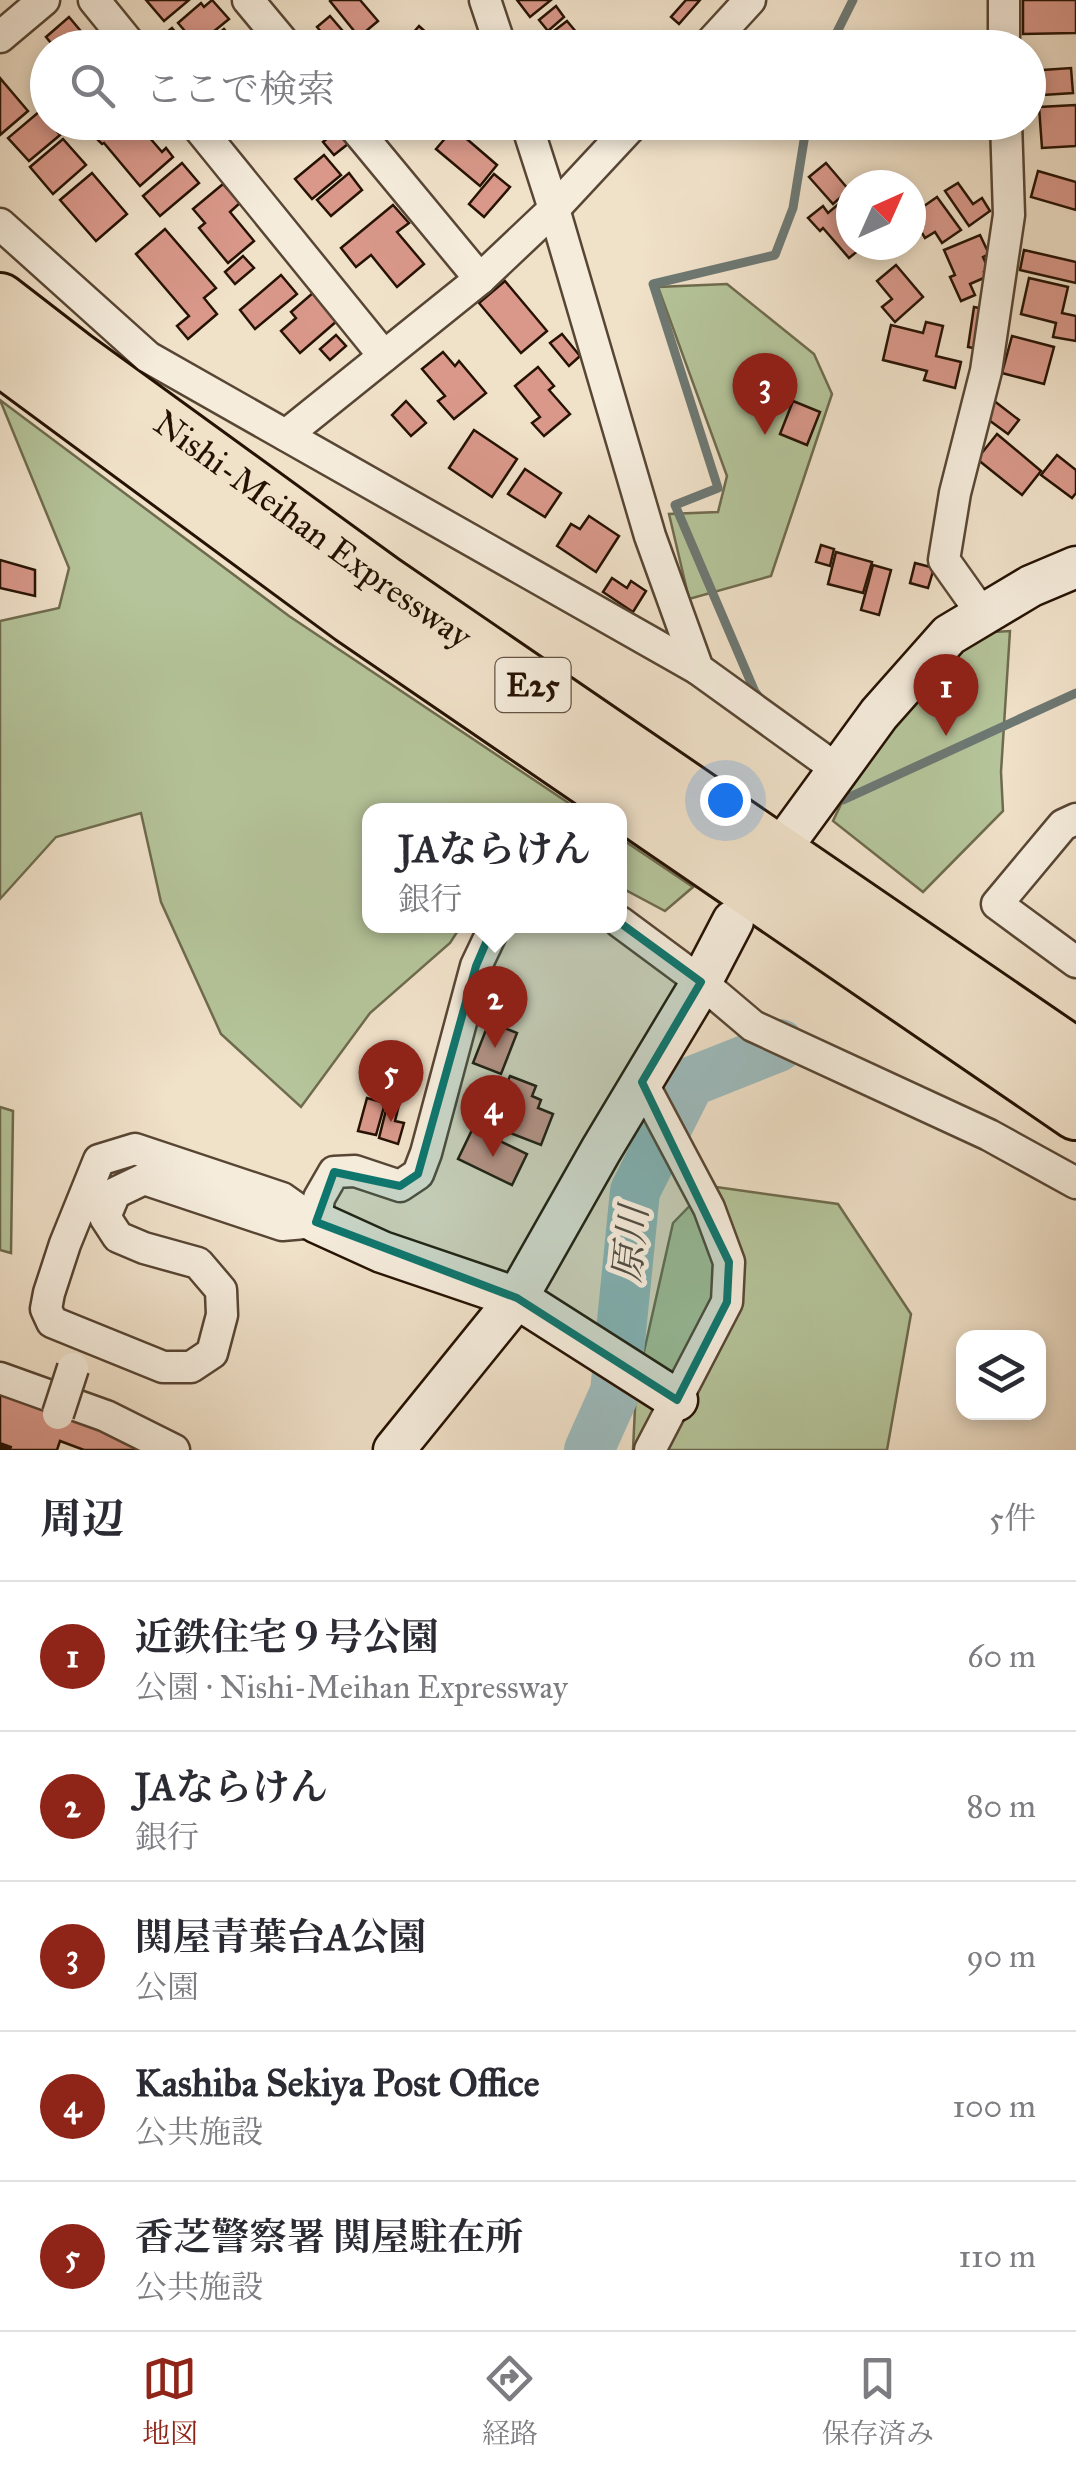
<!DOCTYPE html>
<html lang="ja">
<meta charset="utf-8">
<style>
body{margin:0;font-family:"IM FELL Great Primer","Noto Serif JP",serif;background:#f2f2f3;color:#2b2b33}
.controls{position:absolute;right:30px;bottom:30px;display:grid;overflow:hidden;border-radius:20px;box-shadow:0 5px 15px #0003}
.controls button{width:90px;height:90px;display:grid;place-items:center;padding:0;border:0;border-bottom:2px solid #e1e1e2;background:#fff;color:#2b2b33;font:50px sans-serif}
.compass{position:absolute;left:836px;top:170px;width:90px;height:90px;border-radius:50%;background:#fff;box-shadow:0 5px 15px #0003;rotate:45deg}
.you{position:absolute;left:725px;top:800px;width:35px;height:35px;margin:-25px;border:8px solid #fff;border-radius:50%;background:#1a73e8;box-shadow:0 0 0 15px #1a73e833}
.badge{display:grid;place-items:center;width:65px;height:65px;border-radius:50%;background:#8f2418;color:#fff;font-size:32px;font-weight:700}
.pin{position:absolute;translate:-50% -82px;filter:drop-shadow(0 2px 5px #0008)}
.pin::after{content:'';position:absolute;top:52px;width:35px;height:30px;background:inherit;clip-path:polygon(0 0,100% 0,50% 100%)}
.popup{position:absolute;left:362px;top:803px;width:265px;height:130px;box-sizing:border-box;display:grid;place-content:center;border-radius:20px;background:#fff;filter:drop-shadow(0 2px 8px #0005);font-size:32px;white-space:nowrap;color:#7c7c81}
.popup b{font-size:38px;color:#2b2b33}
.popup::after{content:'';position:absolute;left:50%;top:100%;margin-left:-20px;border:20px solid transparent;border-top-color:#fff}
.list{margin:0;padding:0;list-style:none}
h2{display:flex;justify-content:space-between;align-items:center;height:130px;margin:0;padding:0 40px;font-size:42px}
h2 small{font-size:32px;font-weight:400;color:#7c7c81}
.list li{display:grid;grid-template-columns:65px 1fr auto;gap:30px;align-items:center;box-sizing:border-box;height:150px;padding:0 40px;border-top:2px solid #e1e1e2}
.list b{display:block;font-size:38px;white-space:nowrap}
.list p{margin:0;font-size:32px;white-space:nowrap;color:#7c7c81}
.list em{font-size:32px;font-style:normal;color:#7c7c81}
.icon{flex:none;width:55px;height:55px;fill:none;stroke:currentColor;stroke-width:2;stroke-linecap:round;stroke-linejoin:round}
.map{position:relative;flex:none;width:1076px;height:1450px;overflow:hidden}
.search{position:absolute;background:#fff;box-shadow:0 5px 15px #0003;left:30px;right:30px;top:30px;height:110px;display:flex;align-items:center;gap:25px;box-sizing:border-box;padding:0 35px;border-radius:55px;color:#7c7c81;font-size:38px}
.sheet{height:880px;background:#fff}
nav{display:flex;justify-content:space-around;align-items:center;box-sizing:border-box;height:140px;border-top:2px solid #e1e1e2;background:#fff;font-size:28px;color:#7c7c81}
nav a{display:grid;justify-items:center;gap:5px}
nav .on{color:#8f2418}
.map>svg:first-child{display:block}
</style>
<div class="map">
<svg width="1076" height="1450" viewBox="0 0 1076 1450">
<rect width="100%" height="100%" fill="#f0e1c9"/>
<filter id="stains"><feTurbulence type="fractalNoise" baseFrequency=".002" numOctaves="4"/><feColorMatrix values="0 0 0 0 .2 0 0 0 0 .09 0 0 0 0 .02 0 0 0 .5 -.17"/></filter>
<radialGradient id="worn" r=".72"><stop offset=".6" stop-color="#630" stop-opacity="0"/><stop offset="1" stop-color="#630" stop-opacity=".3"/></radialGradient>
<!-- green -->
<g fill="#b5c49a" stroke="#6e6b4e" stroke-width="2.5">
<polygon points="727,284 814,354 832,394 771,576 689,599 669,514 718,512 727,476 658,287"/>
<polygon points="0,400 289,616 579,810 370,810 370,926 461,926 450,943 370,1013 301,1107 221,1034 161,902 141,813 56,837 0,899 0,621 59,608 69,568"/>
<polygon points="1010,631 1001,772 1003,811 923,892 833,821 843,800 913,700 976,633"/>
<polygon points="620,838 693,887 665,911 620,887"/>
<polygon points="0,1107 13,1111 11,1253 0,1250"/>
<polygon points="709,1186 838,1204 911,1314 887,1450 633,1450 636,1387 673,1223"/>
</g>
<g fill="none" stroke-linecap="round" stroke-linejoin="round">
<!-- stream -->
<g stroke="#6d7873" stroke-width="9">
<polyline points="829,48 853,0"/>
<polyline points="760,698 755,692 675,505 718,488 653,284 775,255 793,208 807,122"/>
<polyline points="836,791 843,800 1076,693"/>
</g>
<!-- river -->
<polyline stroke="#9dbcbe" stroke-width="50" points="589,1450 615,1392 635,1191 690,1082 778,1047 780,1044"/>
</g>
<!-- building -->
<g fill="#d9988a" stroke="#261203" stroke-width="2.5">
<polygon points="146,0 189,0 164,21"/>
<polygon points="212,0 229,19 197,45 178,23 201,3 204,7"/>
<polygon points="331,0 360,0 378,21 359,37 330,1"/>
<polygon points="517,0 551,0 530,17"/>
<polygon points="686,0 700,0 679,24 671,17"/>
<polygon points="1023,0 1076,0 1076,33 1023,34"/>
<polygon points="556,6 564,17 548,31 539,20"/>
<polygon points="330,16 354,44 349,48 334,48 317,27"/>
<polygon points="69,17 95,48 55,48 46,37"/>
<polygon points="567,21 577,33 560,46 550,34"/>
<polygon points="419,26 443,48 416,48 407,40"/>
<polygon points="172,28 183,41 175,48 164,48 157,40"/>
<polygon points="224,29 239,47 246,41 252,48 205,48 204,46"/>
<polygon points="1071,68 1073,93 1028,96 1028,71"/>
<polygon points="0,78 28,111 0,135"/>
<polygon points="1076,105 1076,146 1042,148 1039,107"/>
<polygon points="40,111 60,135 29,161 8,138"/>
<polygon points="120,122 136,122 162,152 166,148 173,157 140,186 104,143 102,144 96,138 111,125 114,128"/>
<polygon points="342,126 353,140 334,155 323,142"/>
<polygon points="454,128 497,165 480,186 436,149"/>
<polygon points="63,139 86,165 53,194 30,167"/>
<polygon points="324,155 341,175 312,199 295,179"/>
<polygon points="182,163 199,183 160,216 143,196"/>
<polygon points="826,163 849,190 833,204 809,177"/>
<polygon points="1038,171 1076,182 1076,210 1031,197"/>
<polygon points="92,173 127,214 96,241 60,200"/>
<polygon points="349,173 362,190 331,216 317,200"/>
<polygon points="494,174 510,187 484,217 469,204"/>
<polygon points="958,183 973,204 982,198 990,211 969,226 945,191"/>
<polygon points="223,184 240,203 230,212 254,241 228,263 199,228 205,223 193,209"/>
<polygon points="937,197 961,230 942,243 935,232 925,238 919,228 923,226 914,213"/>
<polygon points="841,202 851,213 851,245 865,245 849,258 823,228 820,231 808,218 823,206 828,213"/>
<polygon points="393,205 409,223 397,232 424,264 397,287 371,255 356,267 341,248"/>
<polygon points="165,229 216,288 204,298 217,314 188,339 177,326 189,316 136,254"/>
<polygon points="980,235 989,254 983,257 989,270 984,272 986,277 970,284 975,295 961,301 950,277 955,275 944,250"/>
<polygon points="1024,250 1076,262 1076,283 1020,270"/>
<polygon points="243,256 254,268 235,284 225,272"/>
<polygon points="896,265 923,297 895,322 882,307 892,299 877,281"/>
<polygon points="281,275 297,294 255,329 240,310"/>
<polygon points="1029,278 1068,287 1062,313 1076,316 1076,341 1053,337 1056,323 1021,314"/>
<polygon points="505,281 547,331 521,353 479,303"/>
<polygon points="314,292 338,320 300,353 281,331 296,318 291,312"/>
<polygon points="974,307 985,309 979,349 968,347"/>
<polygon points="926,322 943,326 936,356 961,362 955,388 924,380 927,371 883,360 891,325 923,333"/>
<polygon points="562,334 580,356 569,366 550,343"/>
<polygon points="336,335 346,346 330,360 320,349"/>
<polygon points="1012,336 1054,347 1044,384 1002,373"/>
<polygon points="443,352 455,366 459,361 486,393 454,419 438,401 445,396 422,369"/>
<polygon points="538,367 554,386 549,390 570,414 544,436 532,423 540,417 515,386"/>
<polygon points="993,400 1019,420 1008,434 982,415"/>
<polygon points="406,401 426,423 411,436 392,415"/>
<polygon points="793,401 820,412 807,445 780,434"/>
<polygon points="474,430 517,459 492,497 449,468"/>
<polygon points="997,434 1041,471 1022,495 977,459"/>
<polygon points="1057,455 1076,470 1076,493 1072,498 1041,475"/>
<polygon points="525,469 561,493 545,517 508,494"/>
<polygon points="589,516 619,536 596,572 557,546 571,524 580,529"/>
<polygon points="821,545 834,549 830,566 816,562"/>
<polygon points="836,552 872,562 863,593 828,584"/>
<polygon points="0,560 35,570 35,596 0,588"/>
<polygon points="915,563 934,568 928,588 910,583"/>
<polygon points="873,565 891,570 879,615 861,610"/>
<polygon points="612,578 627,588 631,581 646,591 633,612 603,592"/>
<polygon points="489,1022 517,1033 501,1074 473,1063"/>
<polygon points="510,1076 536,1086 532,1096 541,1100 538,1108 553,1114 541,1145 500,1129 504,1120 479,1110 491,1079 506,1085"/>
<polygon points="367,1098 385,1103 376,1135 358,1131"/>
<polygon points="388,1102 399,1105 395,1121 404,1123 398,1144 379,1138"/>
<polygon points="473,1128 527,1154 512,1185 458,1159"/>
<polygon points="0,1393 141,1443 138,1450 84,1450 60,1441 57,1450 0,1450"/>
</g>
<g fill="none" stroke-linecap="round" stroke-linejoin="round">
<!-- street casing -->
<g stroke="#584634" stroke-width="35">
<g id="street">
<polyline points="94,0 133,48"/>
<polyline points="248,0 288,48"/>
<polyline points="485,0 501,48"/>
<polyline points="1004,0 1004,48"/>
<polyline points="0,37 44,0"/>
<polyline points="706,48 750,0"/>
<polyline points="194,122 384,356"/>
<polyline points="350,122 480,279"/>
<polyline points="526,122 554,209 650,536 698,669 838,770"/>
<polyline points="0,224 148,357 698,669"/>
<polyline points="286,435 480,279 554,209 635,122"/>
<polyline points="983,615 944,560 955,493 986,371 1009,215 1006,122"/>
<polyline points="1076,819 1063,825 997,904 1076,962"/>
<polyline points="620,922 701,982 753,1026 989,1135 1076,1183"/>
<polyline points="642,1082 709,1208 729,1262 727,1302 650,1450"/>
<polygon points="135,1149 282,1198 316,1222 282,1225 144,1179 115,1193 105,1217 118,1237 144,1248 198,1263 221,1290 222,1315 212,1353 191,1367 163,1367 52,1322 46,1309 49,1293 65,1244 99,1160"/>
<polyline points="316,1222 319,1198 334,1172 355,1171 400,1186 418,1174 426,1153 476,966 495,926"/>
<polyline points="0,1378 106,1416 174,1450"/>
</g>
</g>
<!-- secondary casing -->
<g stroke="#261203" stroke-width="45">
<g id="secondary">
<polyline points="787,840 879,714 949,635 1031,586 1076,567"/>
<polyline points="316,1222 382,1252 517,1298 677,1400"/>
<polyline points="394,1450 517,1298 601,1150 696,992 733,921"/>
</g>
</g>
<!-- highway casing -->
<g stroke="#261203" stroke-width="58">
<g id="highway">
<path id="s1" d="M0,300L75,358L385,583L1076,1056"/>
<polyline points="0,358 351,617 1076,1113"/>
</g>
</g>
<!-- street -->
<use href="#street" stroke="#f5ecdc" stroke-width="30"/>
<!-- secondary -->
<use href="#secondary" stroke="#f5ecdc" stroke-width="40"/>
<!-- highway -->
<use href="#highway" stroke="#f0e1c9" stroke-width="52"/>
<!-- rail -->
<polyline stroke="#261203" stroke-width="8" stroke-dasharray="18 18" stroke-linecap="butt" points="0,1446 11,1450"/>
<!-- street-bridge casing -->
<g stroke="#584634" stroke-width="35" stroke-linecap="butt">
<polyline id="street-bridge" points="58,1414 73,1368"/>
</g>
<!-- street-bridge -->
<use href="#street-bridge" stroke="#f5ecdc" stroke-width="30"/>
</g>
<!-- marked area -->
<path fill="#0f766e" fill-opacity="0.2" stroke="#0f766e" stroke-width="8" stroke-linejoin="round" d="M553,889L593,903L701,982L642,1082L729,1262L727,1302L677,1400L517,1298L316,1222L334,1172L400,1186L418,1174L476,966L491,931L528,895Z"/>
<g text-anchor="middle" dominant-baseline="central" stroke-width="10" stroke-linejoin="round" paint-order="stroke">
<!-- shield labels -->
<rect fill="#f5ecdc" stroke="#645344" stroke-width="2.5" x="495.5" y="658" width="75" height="54" rx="8"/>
<g font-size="32" font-weight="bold" fill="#261203">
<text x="533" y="685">E25</text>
</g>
<!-- street labels -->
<g font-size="35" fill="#261203" stroke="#f5ecdc">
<text stroke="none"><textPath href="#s1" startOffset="388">Nishi-Meihan Expressway</textPath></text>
</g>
<!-- water labels -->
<g font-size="38" font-style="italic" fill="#504e44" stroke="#f5ecdc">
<text transform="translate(630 1244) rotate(-84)">原川</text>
</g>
</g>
<rect width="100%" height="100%" filter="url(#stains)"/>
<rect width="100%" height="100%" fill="url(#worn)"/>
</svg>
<div class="controls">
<button><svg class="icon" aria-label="layers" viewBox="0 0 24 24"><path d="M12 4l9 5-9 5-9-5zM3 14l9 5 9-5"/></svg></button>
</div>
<svg class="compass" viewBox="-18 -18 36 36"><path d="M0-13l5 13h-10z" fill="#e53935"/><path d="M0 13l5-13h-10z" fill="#7c7c81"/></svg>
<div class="you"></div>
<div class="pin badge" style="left:946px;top:736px">1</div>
<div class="pin badge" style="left:495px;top:1048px">2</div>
<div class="popup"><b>JAならけん</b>銀行</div>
<div class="pin badge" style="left:765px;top:435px">3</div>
<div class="pin badge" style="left:493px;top:1157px">4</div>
<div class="pin badge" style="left:391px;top:1122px">5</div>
<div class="search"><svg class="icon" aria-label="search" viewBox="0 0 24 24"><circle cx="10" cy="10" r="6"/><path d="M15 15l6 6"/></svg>ここで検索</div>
</div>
<section class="sheet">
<h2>周辺<small>5件</small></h2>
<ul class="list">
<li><span class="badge">1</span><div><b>近鉄住宅９号公園</b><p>公園 · Nishi-Meihan Expressway</p></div><em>60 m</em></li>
<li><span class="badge">2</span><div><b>JAならけん</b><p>銀行</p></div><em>80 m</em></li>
<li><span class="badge">3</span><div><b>関屋青葉台A公園</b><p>公園</p></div><em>90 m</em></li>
<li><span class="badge">4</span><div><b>Kashiba Sekiya Post Office</b><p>公共施設</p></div><em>100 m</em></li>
<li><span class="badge">5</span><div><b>香芝警察署 関屋駐在所</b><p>公共施設</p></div><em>110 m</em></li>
</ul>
</section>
<nav>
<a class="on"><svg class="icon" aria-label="map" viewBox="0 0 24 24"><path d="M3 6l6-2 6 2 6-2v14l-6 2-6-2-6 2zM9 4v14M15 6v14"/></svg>地図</a>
<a><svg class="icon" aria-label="directions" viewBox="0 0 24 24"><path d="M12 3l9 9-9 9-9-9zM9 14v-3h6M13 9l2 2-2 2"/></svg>経路</a>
<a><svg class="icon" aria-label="saved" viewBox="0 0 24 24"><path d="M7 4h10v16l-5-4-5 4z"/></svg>保存済み</a>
</nav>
